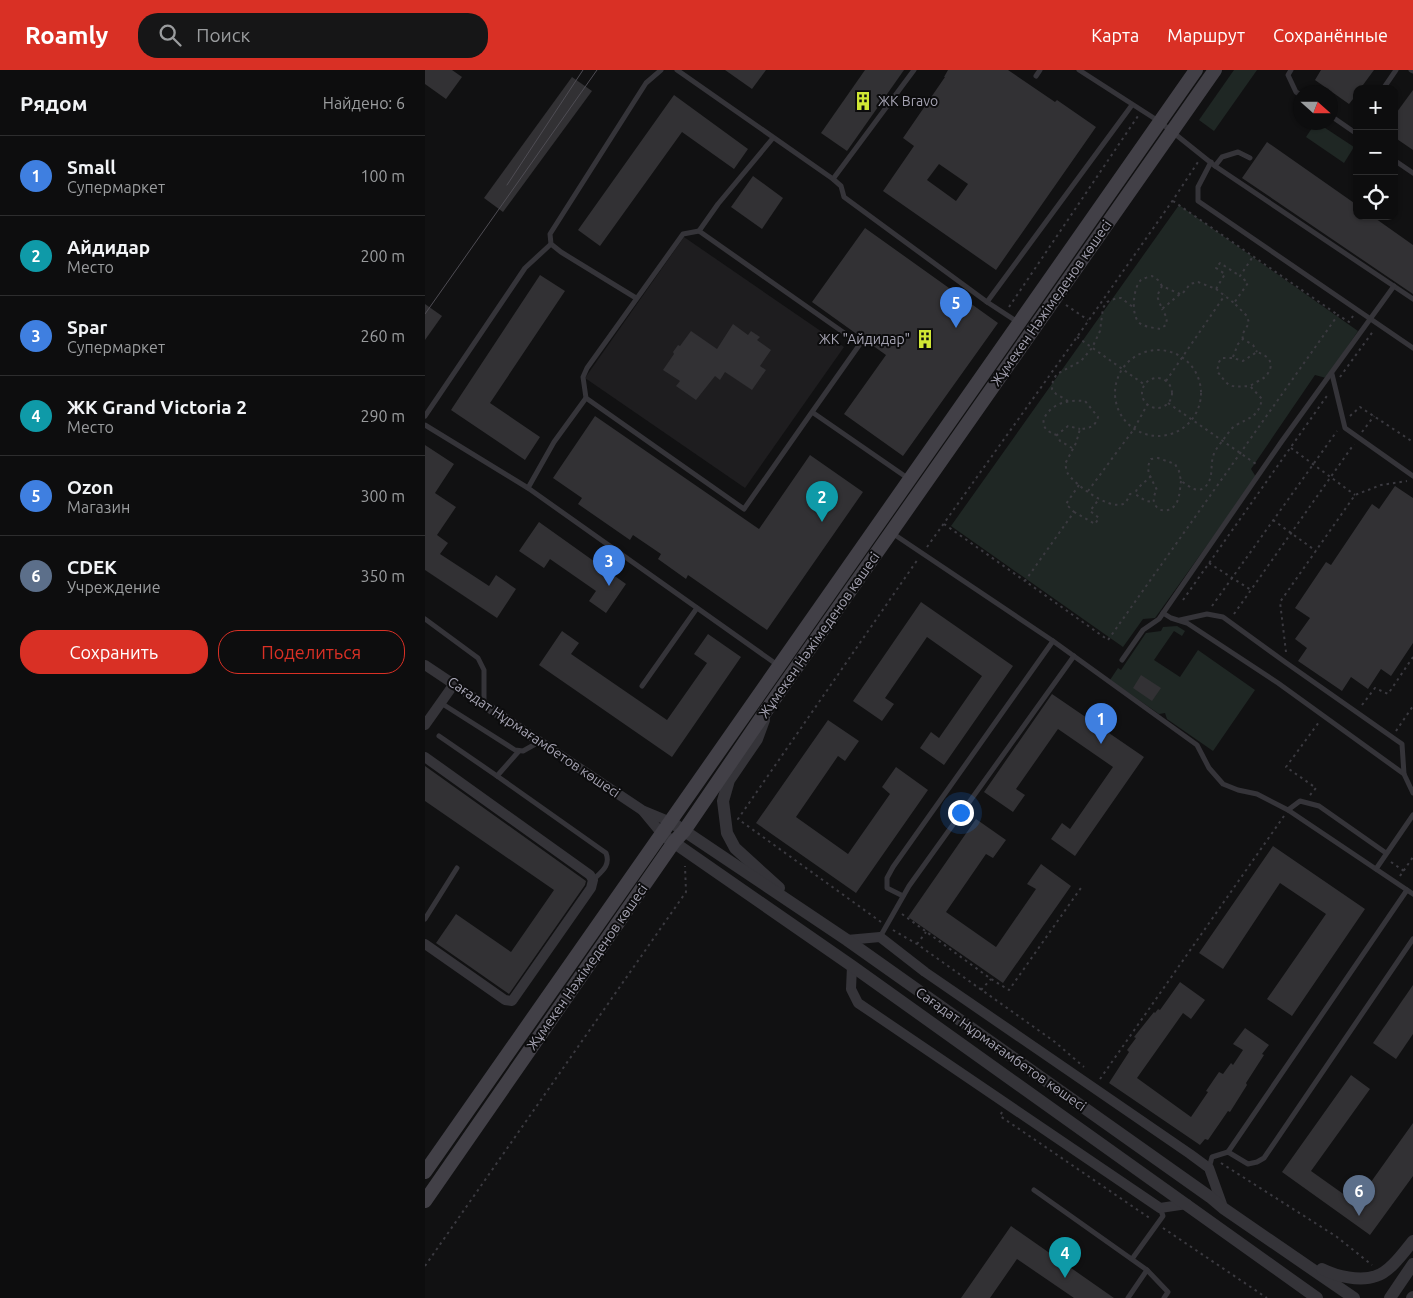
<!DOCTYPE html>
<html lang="ru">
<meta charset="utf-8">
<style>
body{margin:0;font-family:Ubuntu,sans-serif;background:#161617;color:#f1f3f6}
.controls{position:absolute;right:15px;top:15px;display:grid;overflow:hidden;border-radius:10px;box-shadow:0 1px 4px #0004}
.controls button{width:45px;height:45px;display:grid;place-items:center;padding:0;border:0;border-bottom:1px solid #2d2d2e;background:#0d0d0e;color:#f1f3f6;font:25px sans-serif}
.compass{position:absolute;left:868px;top:15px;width:45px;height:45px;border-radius:50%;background:#0d0d0e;box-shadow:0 1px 4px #0004;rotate:111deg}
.you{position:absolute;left:535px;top:742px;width:18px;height:18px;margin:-12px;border:4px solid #fff;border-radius:50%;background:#1a73e8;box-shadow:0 0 0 8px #1a73e833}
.badge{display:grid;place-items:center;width:32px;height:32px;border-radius:50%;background:#d93025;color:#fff;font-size:16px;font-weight:700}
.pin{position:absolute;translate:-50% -41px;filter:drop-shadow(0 1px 2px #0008)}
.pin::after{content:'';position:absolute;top:26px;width:18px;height:15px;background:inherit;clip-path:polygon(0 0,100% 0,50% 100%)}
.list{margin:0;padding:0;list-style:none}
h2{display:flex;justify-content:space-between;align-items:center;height:65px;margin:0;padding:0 20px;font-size:21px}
h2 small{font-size:16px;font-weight:400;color:#9a9c9e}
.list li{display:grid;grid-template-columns:32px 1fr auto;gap:15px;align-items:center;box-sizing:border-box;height:80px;padding:0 20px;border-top:1px solid #2d2d2e}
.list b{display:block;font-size:19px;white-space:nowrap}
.list p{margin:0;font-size:16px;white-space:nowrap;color:#9a9c9e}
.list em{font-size:16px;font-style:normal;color:#9a9c9e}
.actions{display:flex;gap:10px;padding:15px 20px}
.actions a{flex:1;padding:11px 0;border:1px solid #d93025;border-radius:20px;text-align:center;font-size:18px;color:#d93025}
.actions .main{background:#d93025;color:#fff}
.icon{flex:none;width:28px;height:28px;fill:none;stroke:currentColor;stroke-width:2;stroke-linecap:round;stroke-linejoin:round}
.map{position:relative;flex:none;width:988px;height:1228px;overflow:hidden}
header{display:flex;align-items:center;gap:30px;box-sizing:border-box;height:70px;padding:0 25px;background:#d93025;color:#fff}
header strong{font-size:24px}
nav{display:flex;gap:28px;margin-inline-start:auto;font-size:18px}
.search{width:350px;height:45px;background:#161617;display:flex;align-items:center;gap:12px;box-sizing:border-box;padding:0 18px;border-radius:20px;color:#9a9c9e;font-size:19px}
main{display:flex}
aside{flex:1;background:#0d0d0e}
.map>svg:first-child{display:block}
</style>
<header>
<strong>Roamly</strong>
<div class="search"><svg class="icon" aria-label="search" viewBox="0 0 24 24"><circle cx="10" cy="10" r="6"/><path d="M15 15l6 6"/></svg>Поиск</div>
<nav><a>Карта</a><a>Маршрут</a><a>Сохранённые</a></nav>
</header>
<main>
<aside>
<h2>Рядом<small>Найдено: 6</small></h2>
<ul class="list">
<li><span class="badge" style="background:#3f7fe0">1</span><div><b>Small</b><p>Супермаркет</p></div><em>100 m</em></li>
<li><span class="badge" style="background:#0f9aa8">2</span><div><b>Айдидар</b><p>Место</p></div><em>200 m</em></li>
<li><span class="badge" style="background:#3f7fe0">3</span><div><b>Spar</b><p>Супермаркет</p></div><em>260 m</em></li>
<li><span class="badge" style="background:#0f9aa8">4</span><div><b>ЖК Grand Victoria 2</b><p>Место</p></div><em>290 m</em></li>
<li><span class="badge" style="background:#3f7fe0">5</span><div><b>Ozon</b><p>Магазин</p></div><em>300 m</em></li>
<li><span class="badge" style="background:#5c6f8a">6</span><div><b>CDEK</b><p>Учреждение</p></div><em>350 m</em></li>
</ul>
<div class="actions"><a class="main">Сохранить</a><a>Поделиться</a></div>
</aside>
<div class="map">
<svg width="988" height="1228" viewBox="0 0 988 1228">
<rect width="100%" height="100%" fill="#111112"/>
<!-- built -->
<polygon fill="#1e1d1f" points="259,167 419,277 320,418 160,308"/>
<!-- green -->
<g fill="#1f2724">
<polygon points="809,0 832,0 789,61 774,50"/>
<polygon points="891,52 929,77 919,93 881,67"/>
<polygon points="754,135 933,261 901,308 890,305 826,399 831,407 730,548 718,549 698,577 526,456"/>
<polygon points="752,556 760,561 757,566 749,561 729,590 755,607 773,580 830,620 788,681 742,649 740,643 734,644 685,610 693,598 696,600 721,563 736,561 738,557"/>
</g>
<!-- building -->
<g fill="#323134" fill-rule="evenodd">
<polygon points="0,0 27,0 37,7 21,29 0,14"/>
<polygon points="300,0 341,0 327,19"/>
<polygon points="440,0 479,0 422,81 396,63"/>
<path d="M523,0H583L630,32L632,30L671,57L571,200L458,121L489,76L478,68L520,7H519ZM514,94L543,114L531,131L502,110Z"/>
<polygon points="896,0 949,0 935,19 932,19 932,24 924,34 890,10"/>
<polygon points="147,7 167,21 78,142 59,128"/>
<polygon points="988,20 988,80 969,67 969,46"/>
<polygon points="249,25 323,79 309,99 257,62 175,176 153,160"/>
<polygon points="842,72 932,135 932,146 947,146 988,175 988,224 817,108"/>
<polygon points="328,106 358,128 337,159 306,137"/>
<polygon points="440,158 573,253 478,386 419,344 461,285 387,232"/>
<polygon points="115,205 140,221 65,333 115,367 100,390 26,340"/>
<polygon points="0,234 17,246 0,270"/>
<polygon points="308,254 323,265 326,261 335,267 332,270 346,280 335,296 341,300 327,320 300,302 295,310 290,306 271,330 251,316 255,311 238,300 249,284 248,282 253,275 255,276 266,261 292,279"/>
<polygon points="170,346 334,459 385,385 438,422 342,560 263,505 261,509 233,489 236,484 208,465 205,470 153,434 157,428 128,408"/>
<polygon points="0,375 29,394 10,423 31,437 12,465 23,473 15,484 64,516 71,505 91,519 72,548 0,500"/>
<polygon points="970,416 988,428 988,573 966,606 956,599 943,619 926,607 917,621 873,591 882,578 870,569 885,548 870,538 901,492 906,495 947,434 954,439"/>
<polygon points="114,452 201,514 181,543 164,531 171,521 125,489 119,498 94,481"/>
<polygon points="496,532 588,596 519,695 495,678 506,662 514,668 557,606 502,567 460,628 469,634 457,651 428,631"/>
<polygon points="137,561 154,573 146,584 242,650 282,593 269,584 283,564 316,587 247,687 114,595"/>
<polygon points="716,605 736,618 727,631 708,618"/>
<polygon points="627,624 719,687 650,786 626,769 637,753 645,759 688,697 633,659 591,719 600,725 588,742 559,722"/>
<polygon points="403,650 434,671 420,691 413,686 371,747 423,784 465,724 457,717 471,697 503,720 431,823 331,753"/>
<polygon points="0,696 161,811 160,815 84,924 11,873 31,844 86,882 129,820 0,731"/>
<polygon points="551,749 581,770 568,788 561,784 521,842 571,877 611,819 602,814 616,794 646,816 578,913 483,847"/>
<polygon points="848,776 940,839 867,946 842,929 901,844 855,813 798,899 774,883"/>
<polygon points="755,912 780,930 766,949 758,943 712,1008 766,1047 783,1022 781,1021 794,1002 798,1004 806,993 808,995 818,980 808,974 820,958 844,975 837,984 839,985 821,1013 822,1015 805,1042 803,1041 783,1070 780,1069 775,1075 684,1013 704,982 702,980 711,968 709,967 729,942 730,943 733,939 735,940"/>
<polygon points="988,915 988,964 971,989 948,973"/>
<polygon points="926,1005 945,1019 886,1101 931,1133 988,1053 988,1106 945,1165 857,1102"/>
<polygon points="586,1156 689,1228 649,1228 592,1189 565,1228 536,1228"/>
</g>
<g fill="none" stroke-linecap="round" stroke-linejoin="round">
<!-- path -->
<g stroke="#3b3a40" stroke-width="2" stroke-dasharray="2.5 4" stroke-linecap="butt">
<polyline points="748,131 913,245"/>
<path d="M737,216L733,210L727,206C724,207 719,208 716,210C708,217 705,248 716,254C721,257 730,258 735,259L741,255L742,248L737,239"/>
<polyline points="791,219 809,233"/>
<polyline points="755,224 737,216 732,226 737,239 755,224 758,223 765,214 773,212 791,219 800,204 791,198 795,193 815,206"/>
<polyline points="641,235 663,250"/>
<polyline points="584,237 713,46"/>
<polyline points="652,267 720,315"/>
<polyline points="818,269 817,265 824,253 822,246 809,233 823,213 815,206 829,185"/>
<circle cx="733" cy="323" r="43"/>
<polyline points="808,287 813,274 818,269 828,275 832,282"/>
<polyline points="915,307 949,260"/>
<circle cx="732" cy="323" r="15"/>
<polyline points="741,311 800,225"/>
<polyline points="643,331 631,324 627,319 628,310 632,304 656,291 667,278 675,261 678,238 682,232 692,228 696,228 708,237"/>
<polyline points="743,333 831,394"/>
<polyline points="925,346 935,337 988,372"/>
<polyline points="937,362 949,346"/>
<path d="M632,365C614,360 615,347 629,337C638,331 649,330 660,331L673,347C670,357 665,358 655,359L651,373L640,394C641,396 641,399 642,402C648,414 684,440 698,434C702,432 703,428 705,424H710"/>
<polyline points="647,378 635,371 632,365 643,356 655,359"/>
<polyline points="866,378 930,425"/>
<polyline points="726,406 712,419 710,424 721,431 728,432"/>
<path d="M756,411C755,418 755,425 752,432C744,449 720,438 732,420C727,409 719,401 726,389L733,388L750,394L754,401L756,411C764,416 772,424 780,417C789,408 785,397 788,387C789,381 795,374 798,370C802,365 806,358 811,355C826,347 833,347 837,329L825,316C803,317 805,318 792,301L794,292L797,288H808L818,291L832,282C845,286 851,295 840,307C836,310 829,313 825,316"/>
<polyline points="654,415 641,434 649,442 600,511 683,570 913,245 924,252 928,246"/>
<polyline points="663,421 709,359 722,335"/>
<polyline points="649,442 670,454 674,448 665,441 674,429"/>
<polyline points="848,450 891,481"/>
<polyline points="519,454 600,511"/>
<polyline points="502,477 652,267 748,130 773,92"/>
<polyline points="784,493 826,520"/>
<polyline points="758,530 904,323"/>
<polyline points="787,536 912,361"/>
<polyline points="809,544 929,374"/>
<polyline points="861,582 855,532 930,425 956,415 982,411"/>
<polyline points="937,635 950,618 963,624 988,587"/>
<polyline points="971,661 988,636"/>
<polyline points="885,725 891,718 861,697 894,652"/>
<polyline points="966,792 979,801"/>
<polyline points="975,806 988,787"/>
<polyline points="477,844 566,909 584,920 658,815"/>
<polyline points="456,852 313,749 493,489"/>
<polyline points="468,860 492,874 630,972 659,997"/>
<polyline points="492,874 501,862"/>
<polyline points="556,920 566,909"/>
<polyline points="675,1009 859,746"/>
<polyline points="577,1042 575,1046 726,1149"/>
<polyline points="796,1093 912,1167 947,1195"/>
<polyline points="738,1158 842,1228"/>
<polyline points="0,1196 261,822 260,796"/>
</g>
<!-- service -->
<g stroke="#353439" stroke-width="5">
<polyline points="252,0 408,109"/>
<polyline points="489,0 408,109 416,116 419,127 562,232 594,253"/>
<polyline points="654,0 735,52 790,96 988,229"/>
<polyline points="866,0 863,5 871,22 876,25"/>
<polyline points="986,0 988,1"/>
<polyline points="611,6 615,0"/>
<polyline points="958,19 971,0"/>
<polyline points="906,46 932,64"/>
<polyline points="969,90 988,103"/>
<polyline points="786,92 773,117 773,131 988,278"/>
<polyline points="790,96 797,87 813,82 825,88"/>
<polyline points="274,161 293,134 348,68"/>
<polyline points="211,228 136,182 126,174 125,164 221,13 236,0"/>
<polyline points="562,232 707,35"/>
<polyline points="907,304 920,358 988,406"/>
<polyline points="387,342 319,439 161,328 158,307 162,298 258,164 274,161 435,274 387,342 484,409"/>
<polyline points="0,346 100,198 126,174"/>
<polyline points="0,355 103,418 354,596"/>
<polyline points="103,418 129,372 161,328"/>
<polyline points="467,463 628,571 772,675 784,698 798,714 813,720 832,724 863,740 988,824"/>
<polyline points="738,543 746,548 762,553 853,613 979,704 988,723"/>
<polyline points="0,549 53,588 59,600 59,635"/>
<polyline points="755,550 782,544 798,547 860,592 977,674 979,704"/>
<polyline points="697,590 718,560 734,549 857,371 969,216"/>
<polyline points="217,616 272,538"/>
<polyline points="16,633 90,680 98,681 114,672"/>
<polyline points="14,666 72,706"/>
<path d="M94,681L72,706L181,783C186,796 176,802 168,810"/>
<polyline points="863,740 875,731 894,736 961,783"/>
<polyline points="951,799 988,745"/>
<polyline points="478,826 462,818 462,808 468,797 628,571"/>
<polyline points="0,849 32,798"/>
<polyline points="455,867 484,816 649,586"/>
<polyline points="803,1082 982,820"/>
<polyline points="784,1098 787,1087 803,1082 823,1094 832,1092 839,1088 988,869"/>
<polyline points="609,1120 722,1200 743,1222 739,1228"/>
<polyline points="707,1189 738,1146 735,1138"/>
<polyline points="703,1228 722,1200"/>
</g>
<!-- minor -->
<g stroke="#353439" stroke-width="10">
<polyline points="0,595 217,740 246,752"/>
<polyline points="0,655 29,614"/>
<polyline points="0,687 165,805 168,810 166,818 87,931 80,930 0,874"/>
<polyline points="218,741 237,764"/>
<polyline points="422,870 455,867 500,902 765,1084 784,1098 798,1137"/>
<polyline points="427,896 426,919 433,933 735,1138 762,1134"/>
</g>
<!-- tertiary -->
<g stroke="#353439" stroke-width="12">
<polyline points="339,650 332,669 304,710 298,731 302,763 310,778 354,818"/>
<polyline points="246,752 422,870 785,1127 798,1138 929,1228"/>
<polyline points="241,767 427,896 892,1228"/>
<path d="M897,1199C911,1206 935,1212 951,1206C965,1202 979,1182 988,1171"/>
<polyline points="965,1228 988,1194"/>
<polyline points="987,1228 988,1227"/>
</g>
<!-- secondary -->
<g stroke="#424047" stroke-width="14">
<polyline points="0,1102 771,0"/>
<polyline points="0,1131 249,772 259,761 345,635 790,0"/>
</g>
<!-- tram -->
<g stroke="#4f4d54" stroke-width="1">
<polyline points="82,115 158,0"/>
<polyline points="0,244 172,0"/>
</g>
</g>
<!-- icons -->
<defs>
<g id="building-bare" transform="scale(1.5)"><path d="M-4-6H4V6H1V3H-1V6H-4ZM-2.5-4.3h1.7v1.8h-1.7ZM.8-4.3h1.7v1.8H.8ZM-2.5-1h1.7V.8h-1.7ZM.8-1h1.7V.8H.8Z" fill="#d0e734" stroke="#0c0c0d" stroke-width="2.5" paint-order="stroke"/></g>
</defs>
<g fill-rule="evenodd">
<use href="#building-bare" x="438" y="31"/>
<use href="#building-bare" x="500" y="269"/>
</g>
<g text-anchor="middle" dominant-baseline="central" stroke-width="4" stroke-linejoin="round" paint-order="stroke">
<!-- poi labels -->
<g font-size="14" fill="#a5a3b2" stroke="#0c0c0d" text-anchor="start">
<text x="453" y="31">ЖК Bravo</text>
<text x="485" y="269" text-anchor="end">ЖК "Айдидар"</text>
</g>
<!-- street labels -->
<g font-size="14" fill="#a5a3b2" stroke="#0c0c0d">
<text transform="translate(626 233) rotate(-55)">Жұмекен Нәжімеденов көшесі</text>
<text transform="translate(394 565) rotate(-55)">Жұмекен Нәжімеденов көшесі</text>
<text transform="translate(109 667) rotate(34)">Сағадат Нұрмағамбетов көшесі</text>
<text transform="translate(162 897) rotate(-55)">Жұмекен Нәжімеденов көшесі</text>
<text transform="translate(576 979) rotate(35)">Сағадат Нұрмағамбетов көшесі</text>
</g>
</g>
</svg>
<div class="controls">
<button>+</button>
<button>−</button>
<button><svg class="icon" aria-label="locate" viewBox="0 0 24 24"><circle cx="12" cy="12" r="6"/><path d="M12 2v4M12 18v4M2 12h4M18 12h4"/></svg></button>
</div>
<svg class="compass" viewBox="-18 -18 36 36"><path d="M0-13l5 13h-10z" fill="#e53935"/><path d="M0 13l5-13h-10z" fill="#9a9c9e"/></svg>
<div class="you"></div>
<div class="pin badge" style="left:676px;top:674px;background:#3f7fe0">1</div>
<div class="pin badge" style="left:397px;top:452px;background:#0f9aa8">2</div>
<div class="pin badge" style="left:184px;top:516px;background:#3f7fe0">3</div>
<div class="pin badge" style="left:640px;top:1208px;background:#0f9aa8">4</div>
<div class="pin badge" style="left:531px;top:258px;background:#3f7fe0">5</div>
<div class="pin badge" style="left:934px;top:1146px;background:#5c6f8a">6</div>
</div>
</main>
